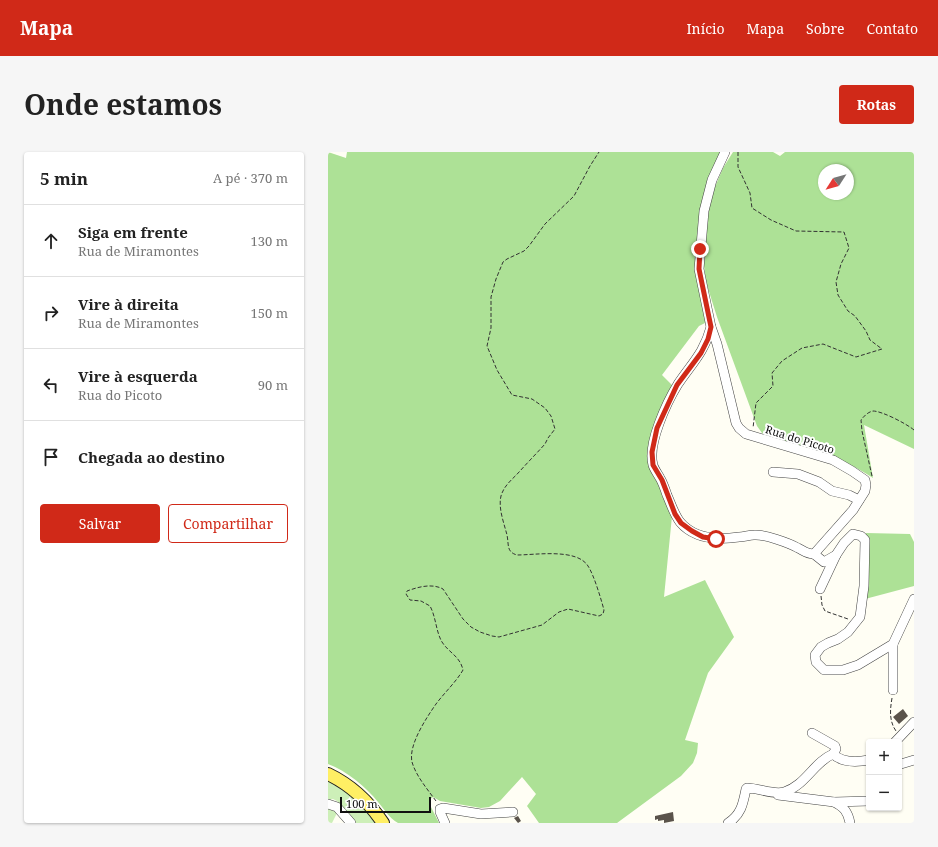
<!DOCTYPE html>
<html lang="pt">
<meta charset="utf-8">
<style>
body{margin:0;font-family:"Noto Serif",serif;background:#f6f6f6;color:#222}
.controls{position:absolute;right:12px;bottom:12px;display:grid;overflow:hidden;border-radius:4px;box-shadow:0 1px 3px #0004}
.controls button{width:36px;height:36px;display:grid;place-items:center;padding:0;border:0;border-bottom:1px solid #e0e0e0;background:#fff;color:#222;font:20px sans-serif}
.compass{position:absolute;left:490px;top:12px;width:36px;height:36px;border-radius:50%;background:#fff;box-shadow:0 1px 3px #0004;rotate:234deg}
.scale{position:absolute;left:12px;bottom:10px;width:91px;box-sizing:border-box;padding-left:4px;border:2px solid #101010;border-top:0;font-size:11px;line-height:14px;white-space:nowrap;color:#101010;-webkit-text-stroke:3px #fff;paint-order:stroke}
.stop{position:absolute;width:12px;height:12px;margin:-9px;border:3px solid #d02918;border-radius:50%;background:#fff}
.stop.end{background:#d02918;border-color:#fff;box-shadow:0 1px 4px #0008}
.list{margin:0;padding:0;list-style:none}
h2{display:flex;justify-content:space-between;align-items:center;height:52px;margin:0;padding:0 16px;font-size:17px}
h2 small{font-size:13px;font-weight:400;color:#767676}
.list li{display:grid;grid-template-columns:26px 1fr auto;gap:12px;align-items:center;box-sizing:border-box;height:72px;padding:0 16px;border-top:1px solid #e0e0e0}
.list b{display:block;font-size:15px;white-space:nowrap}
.list p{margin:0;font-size:13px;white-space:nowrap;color:#767676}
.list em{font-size:13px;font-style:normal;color:#767676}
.actions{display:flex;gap:8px;padding:12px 16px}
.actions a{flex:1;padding:9px 0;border:1px solid #d02918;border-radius:4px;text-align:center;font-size:14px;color:#d02918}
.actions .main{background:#d02918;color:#fff}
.icon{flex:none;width:22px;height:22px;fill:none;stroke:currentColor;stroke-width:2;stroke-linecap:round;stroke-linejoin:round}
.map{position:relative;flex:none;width:586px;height:671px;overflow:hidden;border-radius:4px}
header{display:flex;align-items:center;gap:24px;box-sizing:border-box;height:56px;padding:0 20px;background:#d02918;color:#fff}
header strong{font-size:19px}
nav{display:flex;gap:22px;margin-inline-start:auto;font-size:14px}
.intro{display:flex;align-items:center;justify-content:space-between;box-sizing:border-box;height:96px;padding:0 24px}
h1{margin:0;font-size:28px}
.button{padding:10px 18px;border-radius:4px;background:#d02918;color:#fff;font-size:14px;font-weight:700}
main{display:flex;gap:24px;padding:0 24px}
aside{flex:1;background:#fff;border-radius:4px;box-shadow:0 1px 3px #0004}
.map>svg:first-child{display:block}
</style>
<header>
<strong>Mapa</strong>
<nav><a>Início</a><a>Mapa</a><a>Sobre</a><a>Contato</a></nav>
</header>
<div class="intro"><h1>Onde estamos</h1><a class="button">Rotas</a></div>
<main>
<aside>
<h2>5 min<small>A pé · 370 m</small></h2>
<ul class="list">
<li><svg class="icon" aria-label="ahead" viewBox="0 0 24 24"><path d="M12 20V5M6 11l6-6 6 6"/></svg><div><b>Siga em frente</b><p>Rua de Miramontes</p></div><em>130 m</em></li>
<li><svg class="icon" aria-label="right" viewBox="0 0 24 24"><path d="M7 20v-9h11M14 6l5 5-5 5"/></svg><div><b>Vire à direita</b><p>Rua de Miramontes</p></div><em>150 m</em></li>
<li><svg class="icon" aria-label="left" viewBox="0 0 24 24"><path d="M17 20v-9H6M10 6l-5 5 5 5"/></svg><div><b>Vire à esquerda</b><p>Rua do Picoto</p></div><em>90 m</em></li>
<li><svg class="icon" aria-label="arrive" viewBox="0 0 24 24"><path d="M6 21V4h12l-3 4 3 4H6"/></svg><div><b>Chegada ao destino</b></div></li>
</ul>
<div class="actions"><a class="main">Salvar</a><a>Compartilhar</a></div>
</aside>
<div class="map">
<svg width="586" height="671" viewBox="0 0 586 671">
<rect width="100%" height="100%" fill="#fffef4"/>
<!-- green -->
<g fill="#cdefb8">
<polygon points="0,627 25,643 50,671 28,671 9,649 5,647 0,648"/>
<polygon points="0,656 10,659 4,671 0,671"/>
</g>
<!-- forest -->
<g fill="#ade196" fill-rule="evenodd">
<path d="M0,0L18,6L19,0H394L377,44L369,85L368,124L379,170L371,174L334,223L345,234L323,305L344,364L336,445L377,428L406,485L380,521L357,588L370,591L369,601L365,611L353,624L289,671H211L199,654L208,642L194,625L172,649L161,655L153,656L112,649L105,645L101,648V651L111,671H70C61,666 57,658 50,650C38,635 19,619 0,612Z"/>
<path d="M405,0H445L452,4L457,0H586V297L536,273L545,326C515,305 475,296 441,285L434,281L429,274L389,165L378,130L375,106L381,49L395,16ZM496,18H520V42H496Z"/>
<polygon points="538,381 582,382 586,390 586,434 537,447"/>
</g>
<!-- building -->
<g fill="#5a534b">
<polygon points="575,557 580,564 571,572 565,565"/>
<polygon points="345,660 346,669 336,671 336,668 330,669 330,667 327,668 327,664"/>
<polygon points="190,664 193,669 190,671 186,666"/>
</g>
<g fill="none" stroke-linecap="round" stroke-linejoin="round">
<!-- minor casing -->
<g stroke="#434343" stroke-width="10">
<g id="minor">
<polyline points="397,0 384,28 376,59 371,117 383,175 389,192 408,271 411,276 418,282 505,308 524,319 537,328 538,333 537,339 525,358 486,402"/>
<path d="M383,175C376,201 364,211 350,232C339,250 319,292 325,313C326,317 330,322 332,326C335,331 337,337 339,343C343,352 346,362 352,370C367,388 391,388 411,385C416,385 421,383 426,383C436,382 461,391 470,396C476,399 479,402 486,402"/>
<polyline points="445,320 470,322 491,330 504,339 521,343 531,348"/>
<polyline points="486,402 496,410 508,403 516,391 525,382 533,384 537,388 536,434 532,465 520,480 510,487 500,491 493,495 487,503 488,510 496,518 515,518 530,513 565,492 586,447"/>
<polyline points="492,437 508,403"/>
<polyline points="565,538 565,492"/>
<path d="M484,581L507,594L508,597L505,602C514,611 530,610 541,608"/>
<polyline points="567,590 586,570"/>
<polyline points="571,611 573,612 586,608"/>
<polyline points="450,643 506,650 541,649"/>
<path d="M506,650C516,655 520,660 522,671"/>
<polyline points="0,652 9,655 23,671"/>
<polyline points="117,671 112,660 112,657 115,656 153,662 185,660"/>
<path d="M400,671C413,663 415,652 418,637L419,636C431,636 445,643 456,640C477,634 486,610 505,602"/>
</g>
</g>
<!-- major casing -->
<g stroke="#212121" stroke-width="14">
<path id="major" d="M0,622C23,633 41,650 55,671"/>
</g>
<!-- path -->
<g stroke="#323232" stroke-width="1" stroke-dasharray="4 2" stroke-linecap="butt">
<polyline points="410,0 410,15 422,41 424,56 443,68 468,79 516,80 521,96 513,112 508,130 510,143 520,159 527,164 538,179 542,188 554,197 528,205 495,192 474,196 454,209 444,221 445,234 428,251 425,276"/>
<path d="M544,324L534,279L533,268C536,264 540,260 545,259C554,259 579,272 586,278"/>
<polyline points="493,444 494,453 497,459 520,467"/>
<path d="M564,546C562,558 561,569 568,579"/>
<path d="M108,649C100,638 88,624 84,610C80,593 99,565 108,552C117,540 128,530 135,518C132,504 121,501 114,490C108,480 108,465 102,454L93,449L82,448L78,442L79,439C90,435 104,431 115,437L135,467L143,475L152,480L164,484L171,485L214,473L231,460L240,457L271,464L275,462L276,458C273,447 266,423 260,414C249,396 207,403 189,403C178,400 181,392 179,383C176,371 170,356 173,344C176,333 185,327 192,319C200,310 209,301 217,292L220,286L227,277L223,264L217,256L204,247L184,243L169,218L159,194L163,176V145L168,127L175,110L179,107L196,99L201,94L217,72L246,44L262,14L271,0"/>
</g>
<!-- minor -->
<use href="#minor" stroke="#fff" stroke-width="9"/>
<!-- major -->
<use href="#major" stroke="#ffef64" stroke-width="12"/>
</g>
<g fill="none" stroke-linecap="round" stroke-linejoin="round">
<!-- route -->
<polyline stroke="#d02918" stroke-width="5" points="372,97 371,117 383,175 380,187 373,201 349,233 329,276 324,300 325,313 334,328 347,362 353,371 364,379 375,385 388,387"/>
</g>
<g text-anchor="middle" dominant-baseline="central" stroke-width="4" stroke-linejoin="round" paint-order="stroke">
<!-- street labels -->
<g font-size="11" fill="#101010" stroke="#fff">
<text transform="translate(472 287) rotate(17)">Rua do Picoto</text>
</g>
</g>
</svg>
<div class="controls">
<button>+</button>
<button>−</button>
</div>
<svg class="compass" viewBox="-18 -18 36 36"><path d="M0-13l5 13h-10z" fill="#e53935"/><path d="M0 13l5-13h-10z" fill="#767676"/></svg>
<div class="scale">100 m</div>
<div class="stop" style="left:388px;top:387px"></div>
<div class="stop end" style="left:372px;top:97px"></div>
</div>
</main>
